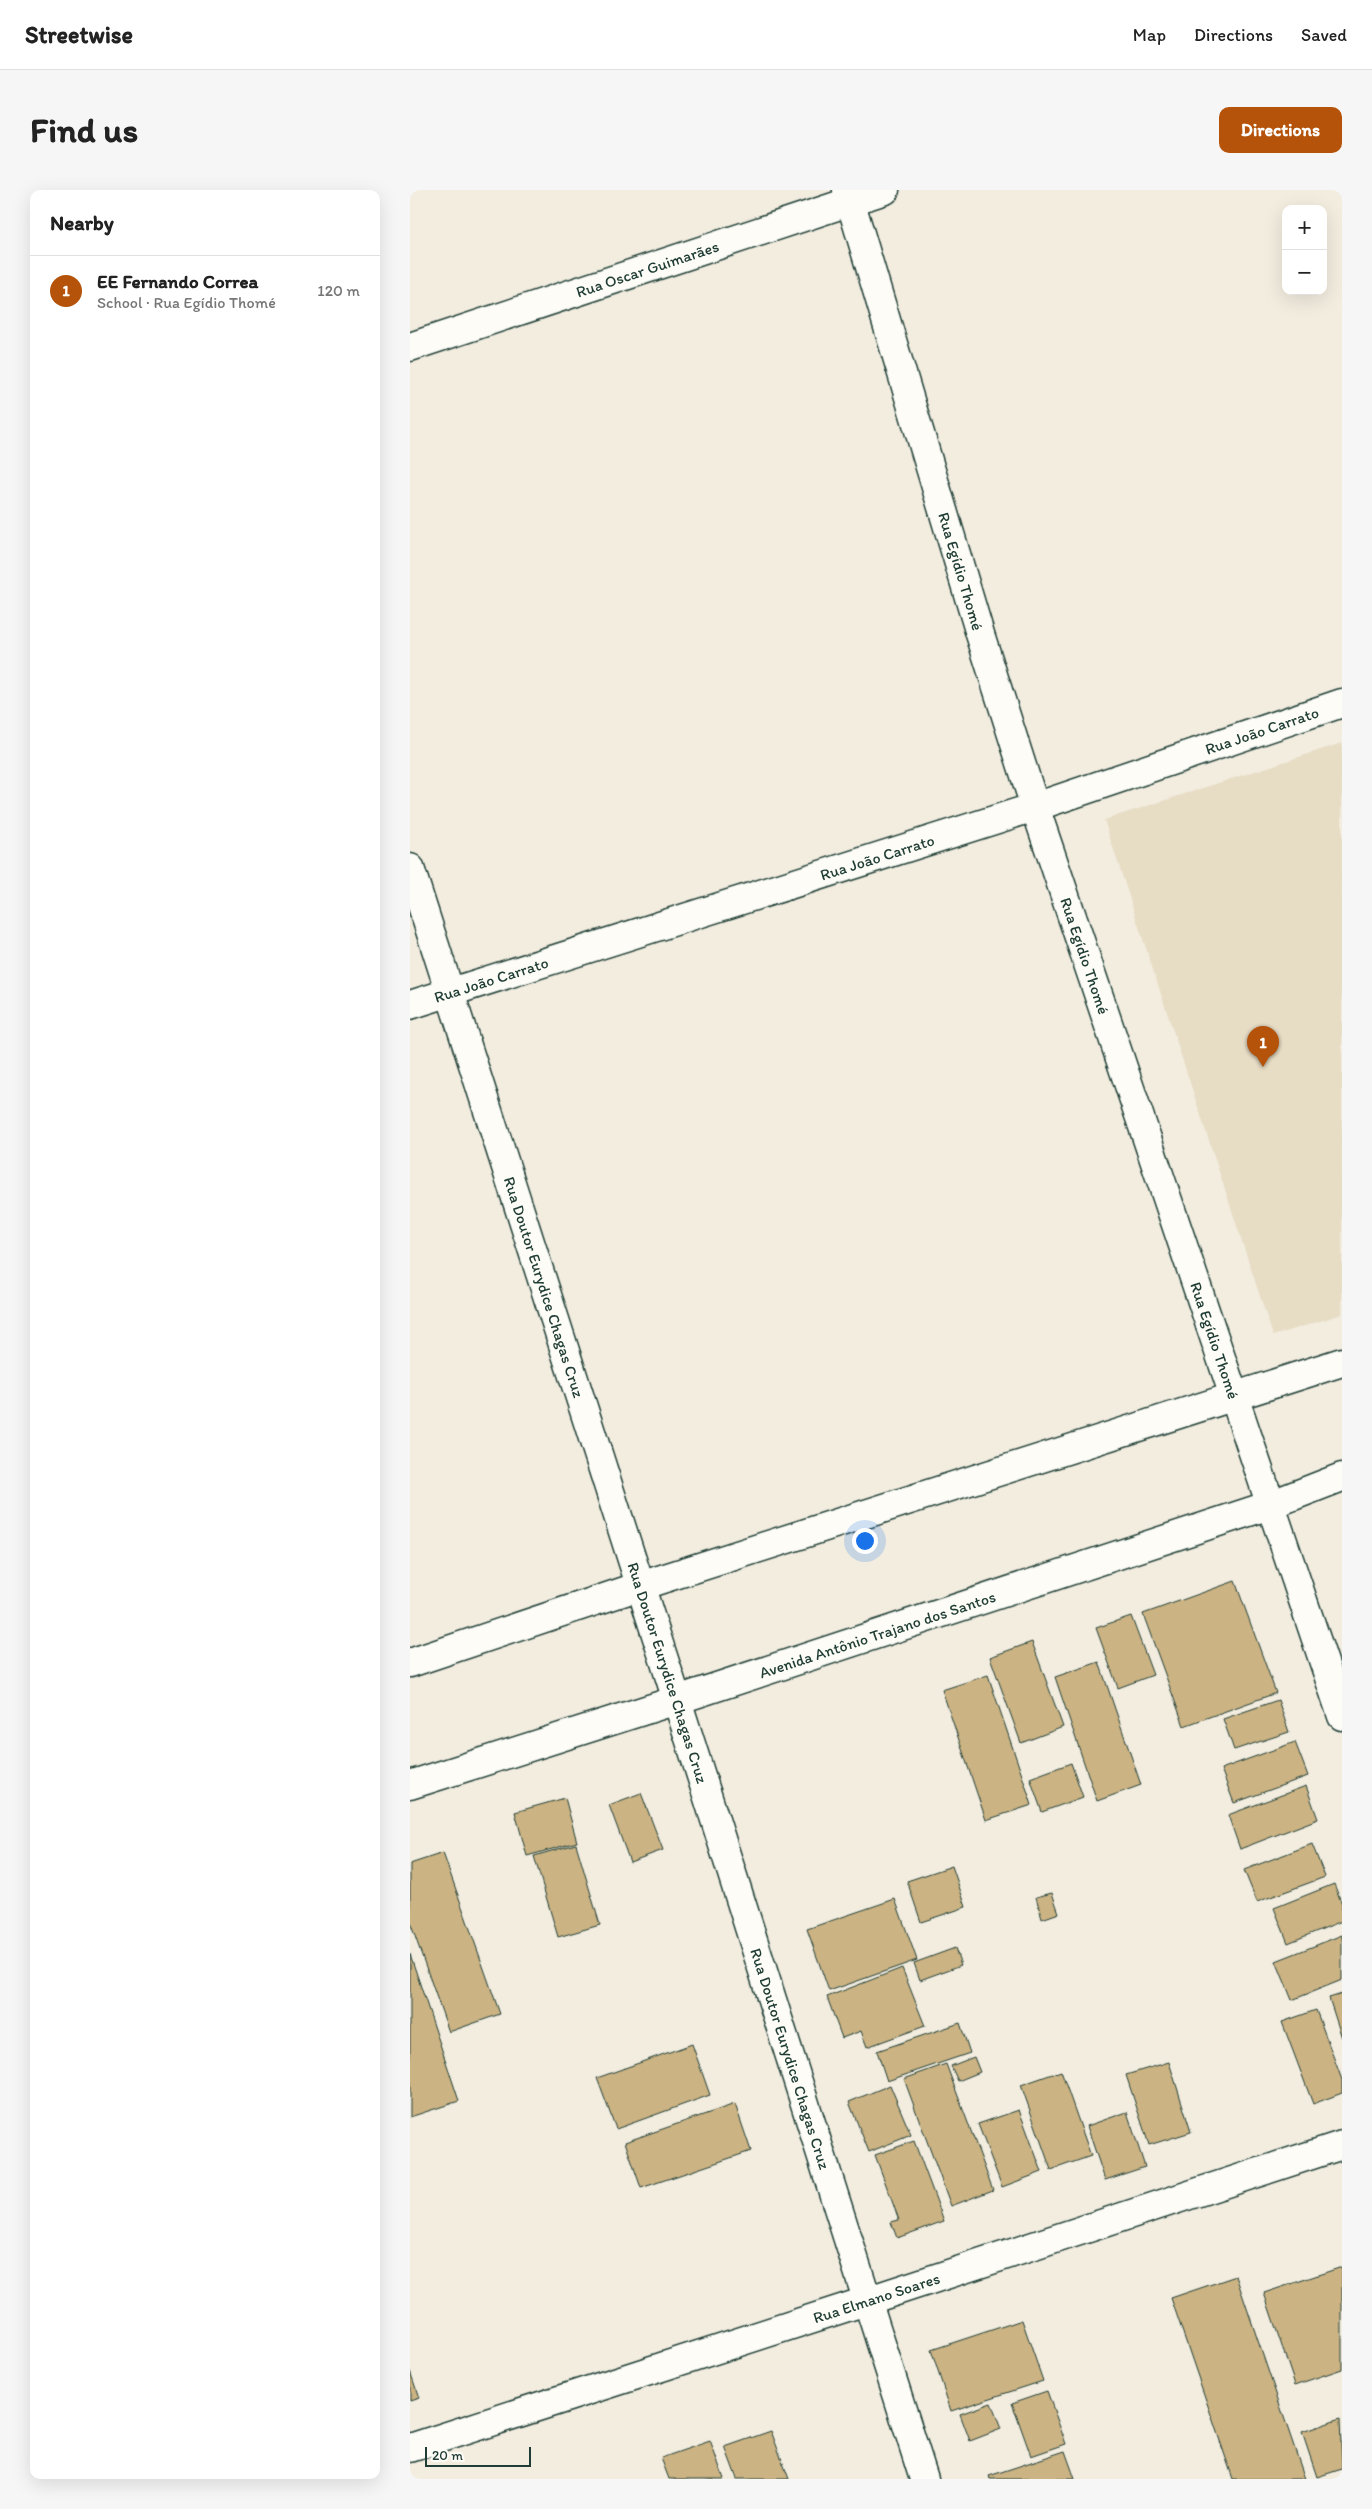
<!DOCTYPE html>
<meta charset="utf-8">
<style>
body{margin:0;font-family:Itim,sans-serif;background:#f6f6f6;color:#222}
.controls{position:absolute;right:15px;top:15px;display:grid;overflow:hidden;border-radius:10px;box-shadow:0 5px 20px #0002}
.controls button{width:45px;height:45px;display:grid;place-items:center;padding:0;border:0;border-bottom:1px solid #e0e0e0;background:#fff;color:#222;font:25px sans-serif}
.scale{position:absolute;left:15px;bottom:12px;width:106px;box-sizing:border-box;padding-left:5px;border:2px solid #1f3d34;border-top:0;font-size:14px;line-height:18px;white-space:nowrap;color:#1f3d34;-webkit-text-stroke:4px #fdfcf7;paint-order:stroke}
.you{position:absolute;left:454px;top:1350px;width:18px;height:18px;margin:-12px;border:4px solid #fff;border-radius:50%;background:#1a73e8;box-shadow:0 0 0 8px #1a73e833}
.badge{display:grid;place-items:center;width:32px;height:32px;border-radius:50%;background:#b45309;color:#fff;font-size:16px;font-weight:700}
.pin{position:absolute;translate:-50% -41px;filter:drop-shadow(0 1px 2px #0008)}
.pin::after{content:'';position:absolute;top:26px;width:18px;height:15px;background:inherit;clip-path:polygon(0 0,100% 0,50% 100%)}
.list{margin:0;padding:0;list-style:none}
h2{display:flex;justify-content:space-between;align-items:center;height:65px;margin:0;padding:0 20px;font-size:21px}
h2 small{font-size:16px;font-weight:400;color:#767676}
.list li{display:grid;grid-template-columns:32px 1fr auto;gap:15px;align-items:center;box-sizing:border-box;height:70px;padding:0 20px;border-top:1px solid #e0e0e0}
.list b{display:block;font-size:19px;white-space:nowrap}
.list p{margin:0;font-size:16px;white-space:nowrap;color:#767676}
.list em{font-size:16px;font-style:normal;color:#767676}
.map{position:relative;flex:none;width:932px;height:2289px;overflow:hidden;border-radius:10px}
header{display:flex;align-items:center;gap:30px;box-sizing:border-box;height:70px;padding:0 25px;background:#fff;border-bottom:1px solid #e0e0e0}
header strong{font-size:24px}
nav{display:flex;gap:28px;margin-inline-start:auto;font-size:18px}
.intro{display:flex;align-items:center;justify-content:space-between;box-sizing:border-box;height:120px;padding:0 30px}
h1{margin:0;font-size:35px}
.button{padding:12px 22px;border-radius:10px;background:#b45309;color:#fff;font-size:18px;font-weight:700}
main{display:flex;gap:30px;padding:0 30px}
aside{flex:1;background:#fff;border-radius:10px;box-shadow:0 5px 20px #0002}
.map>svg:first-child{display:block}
</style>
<header>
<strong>Streetwise</strong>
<nav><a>Map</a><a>Directions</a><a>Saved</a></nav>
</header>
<div class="intro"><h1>Find us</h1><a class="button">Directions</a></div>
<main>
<aside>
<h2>Nearby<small></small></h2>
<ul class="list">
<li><span class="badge">1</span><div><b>EE Fernando Correa</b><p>School · Rua Egídio Thomé</p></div><em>120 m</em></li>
</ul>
</aside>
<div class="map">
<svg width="932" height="2289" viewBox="0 0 932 2289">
<rect width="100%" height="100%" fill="#f3ede0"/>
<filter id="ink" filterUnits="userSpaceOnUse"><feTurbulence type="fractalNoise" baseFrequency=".02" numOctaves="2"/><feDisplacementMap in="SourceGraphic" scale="10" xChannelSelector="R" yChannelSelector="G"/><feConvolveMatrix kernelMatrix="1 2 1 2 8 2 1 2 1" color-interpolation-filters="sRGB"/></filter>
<g filter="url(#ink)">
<!-- built -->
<polygon fill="#e7dcc4" points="932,553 932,1124 863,1146 694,630"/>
<!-- building -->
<g fill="#ccb383" stroke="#1f3d34">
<polygon points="825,1391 866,1503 774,1536 733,1424"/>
<polygon points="721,1426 743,1485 708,1498 686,1438"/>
<polygon points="622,1452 653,1537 611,1553 580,1467"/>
<polygon points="689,1472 731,1595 687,1611 645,1487"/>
<polygon points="578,1485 622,1615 576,1630 532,1500"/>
<polygon points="868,1510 879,1542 824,1560 813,1529"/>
<polygon points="885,1552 898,1586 824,1613 811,1579"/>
<polygon points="661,1573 673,1607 632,1622 620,1588"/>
<polygon points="896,1596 908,1629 830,1659 818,1625"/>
<polygon points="231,1603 253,1660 220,1672 199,1615"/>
<polygon points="155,1608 167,1652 117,1666 105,1622"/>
<polygon points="166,1654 190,1735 148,1747 124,1666"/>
<polygon points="902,1654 915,1687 847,1712 834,1680"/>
<polygon points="33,1663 90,1824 39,1842 0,1732 0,1674"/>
<polygon points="542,1676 556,1717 511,1732 497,1691"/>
<polygon points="924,1694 932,1714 932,1731 878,1753 864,1718"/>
<polygon points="642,1703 649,1723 632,1729 626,1707"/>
<polygon points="485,1709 507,1770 419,1801 397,1739"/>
<polygon points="932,1745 932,1790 882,1810 866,1771"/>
<polygon points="545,1758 551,1775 510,1790 504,1773"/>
<polygon points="0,1764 49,1911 0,1927"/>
<polygon points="492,1778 515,1836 457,1857 451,1841 432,1848 417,1807"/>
<polygon points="932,1804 932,1848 919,1808"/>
<polygon points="906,1820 932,1890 932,1903 903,1914 872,1832"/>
<polygon points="550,1833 560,1863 477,1891 467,1861"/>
<polygon points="282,1854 300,1905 206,1939 187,1888"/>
<polygon points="564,1867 570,1882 548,1891 541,1876"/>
<polygon points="759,1872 781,1942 739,1955 716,1885"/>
<polygon points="536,1874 583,2000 541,2016 494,1889"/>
<polygon points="651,1881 681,1966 641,1980 611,1895"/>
<polygon points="480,1895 501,1945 459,1962 439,1912"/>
<polygon points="325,1914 341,1961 231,1998 215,1952"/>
<polygon points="609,1920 632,1982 592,1997 568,1934"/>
<polygon points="717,1922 735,1977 695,1990 677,1936"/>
<polygon points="504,1951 534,2031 487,2048 481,2032 489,2030 465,1965"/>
<polygon points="932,2077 932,2179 885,2195 854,2103"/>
<polygon points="826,2086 895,2289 823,2289 761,2108"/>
<polygon points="612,2130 633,2191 541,2221 521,2160"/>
<polygon points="0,2181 9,2208 0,2211"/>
<polygon points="637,2201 656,2254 621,2266 602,2213"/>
<polygon points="581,2213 591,2239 560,2251 550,2224"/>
<polygon points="930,2229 932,2279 907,2287 892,2242"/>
<polygon points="361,2241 379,2289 327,2289 315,2257"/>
<polygon points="300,2251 314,2289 259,2289 251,2268"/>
<polygon points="655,2261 665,2289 580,2289 579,2286"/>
</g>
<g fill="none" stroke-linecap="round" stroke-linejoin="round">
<!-- minor casing -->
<g stroke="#1f3d34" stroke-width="31">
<g id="minor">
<path id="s1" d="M437,0L570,444L625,617L932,1526"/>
<path id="s2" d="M0,157L475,0"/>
<path id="s3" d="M0,678L267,1510L514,2289"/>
<path id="s4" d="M0,815L625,617L932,513"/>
<path id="s5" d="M0,2258L456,2111L932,1955"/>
</g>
</g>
<!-- major casing -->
<g stroke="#1f3d34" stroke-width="31">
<g id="major">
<polyline points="0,1473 230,1396 932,1172"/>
<path id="s6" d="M0,1595L267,1510L860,1315L932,1287"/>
</g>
</g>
<!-- minor -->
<use href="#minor" stroke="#fdfcf7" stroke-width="28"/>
<!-- major -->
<use href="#major" stroke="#fdfcf7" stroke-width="28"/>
</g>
</g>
<g text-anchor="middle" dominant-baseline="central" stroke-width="5" stroke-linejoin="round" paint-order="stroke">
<!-- street labels -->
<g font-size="16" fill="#1f3d34" stroke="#fdfcf7">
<text stroke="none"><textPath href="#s2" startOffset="250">Rua Oscar Guimarães</textPath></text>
<text stroke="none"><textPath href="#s1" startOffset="398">Rua Egídio Thomé</textPath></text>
<text stroke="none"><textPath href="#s4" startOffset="895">Rua João Carrato</textPath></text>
<text stroke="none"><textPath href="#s4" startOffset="490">Rua João Carrato</textPath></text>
<text stroke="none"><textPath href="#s1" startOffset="802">Rua Egídio Thomé</textPath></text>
<text stroke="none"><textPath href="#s4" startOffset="85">Rua João Carrato</textPath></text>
<text stroke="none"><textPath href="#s3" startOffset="440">Rua Doutor Eurydice Chagas Cruz</textPath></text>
<text stroke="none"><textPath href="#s1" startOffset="1208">Rua Egídio Thomé</textPath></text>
<text stroke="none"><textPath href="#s6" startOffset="491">Avenida Antônio Trajano dos Santos</textPath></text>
<text stroke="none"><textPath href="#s3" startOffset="845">Rua Doutor Eurydice Chagas Cruz</textPath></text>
<text stroke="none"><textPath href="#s3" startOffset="1250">Rua Doutor Eurydice Chagas Cruz</textPath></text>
<text stroke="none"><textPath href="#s5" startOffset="490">Rua Elmano Soares</textPath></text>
</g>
</g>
</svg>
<div class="controls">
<button>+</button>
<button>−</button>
</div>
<div class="scale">20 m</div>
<div class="you"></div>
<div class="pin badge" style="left:853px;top:877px">1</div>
</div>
</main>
